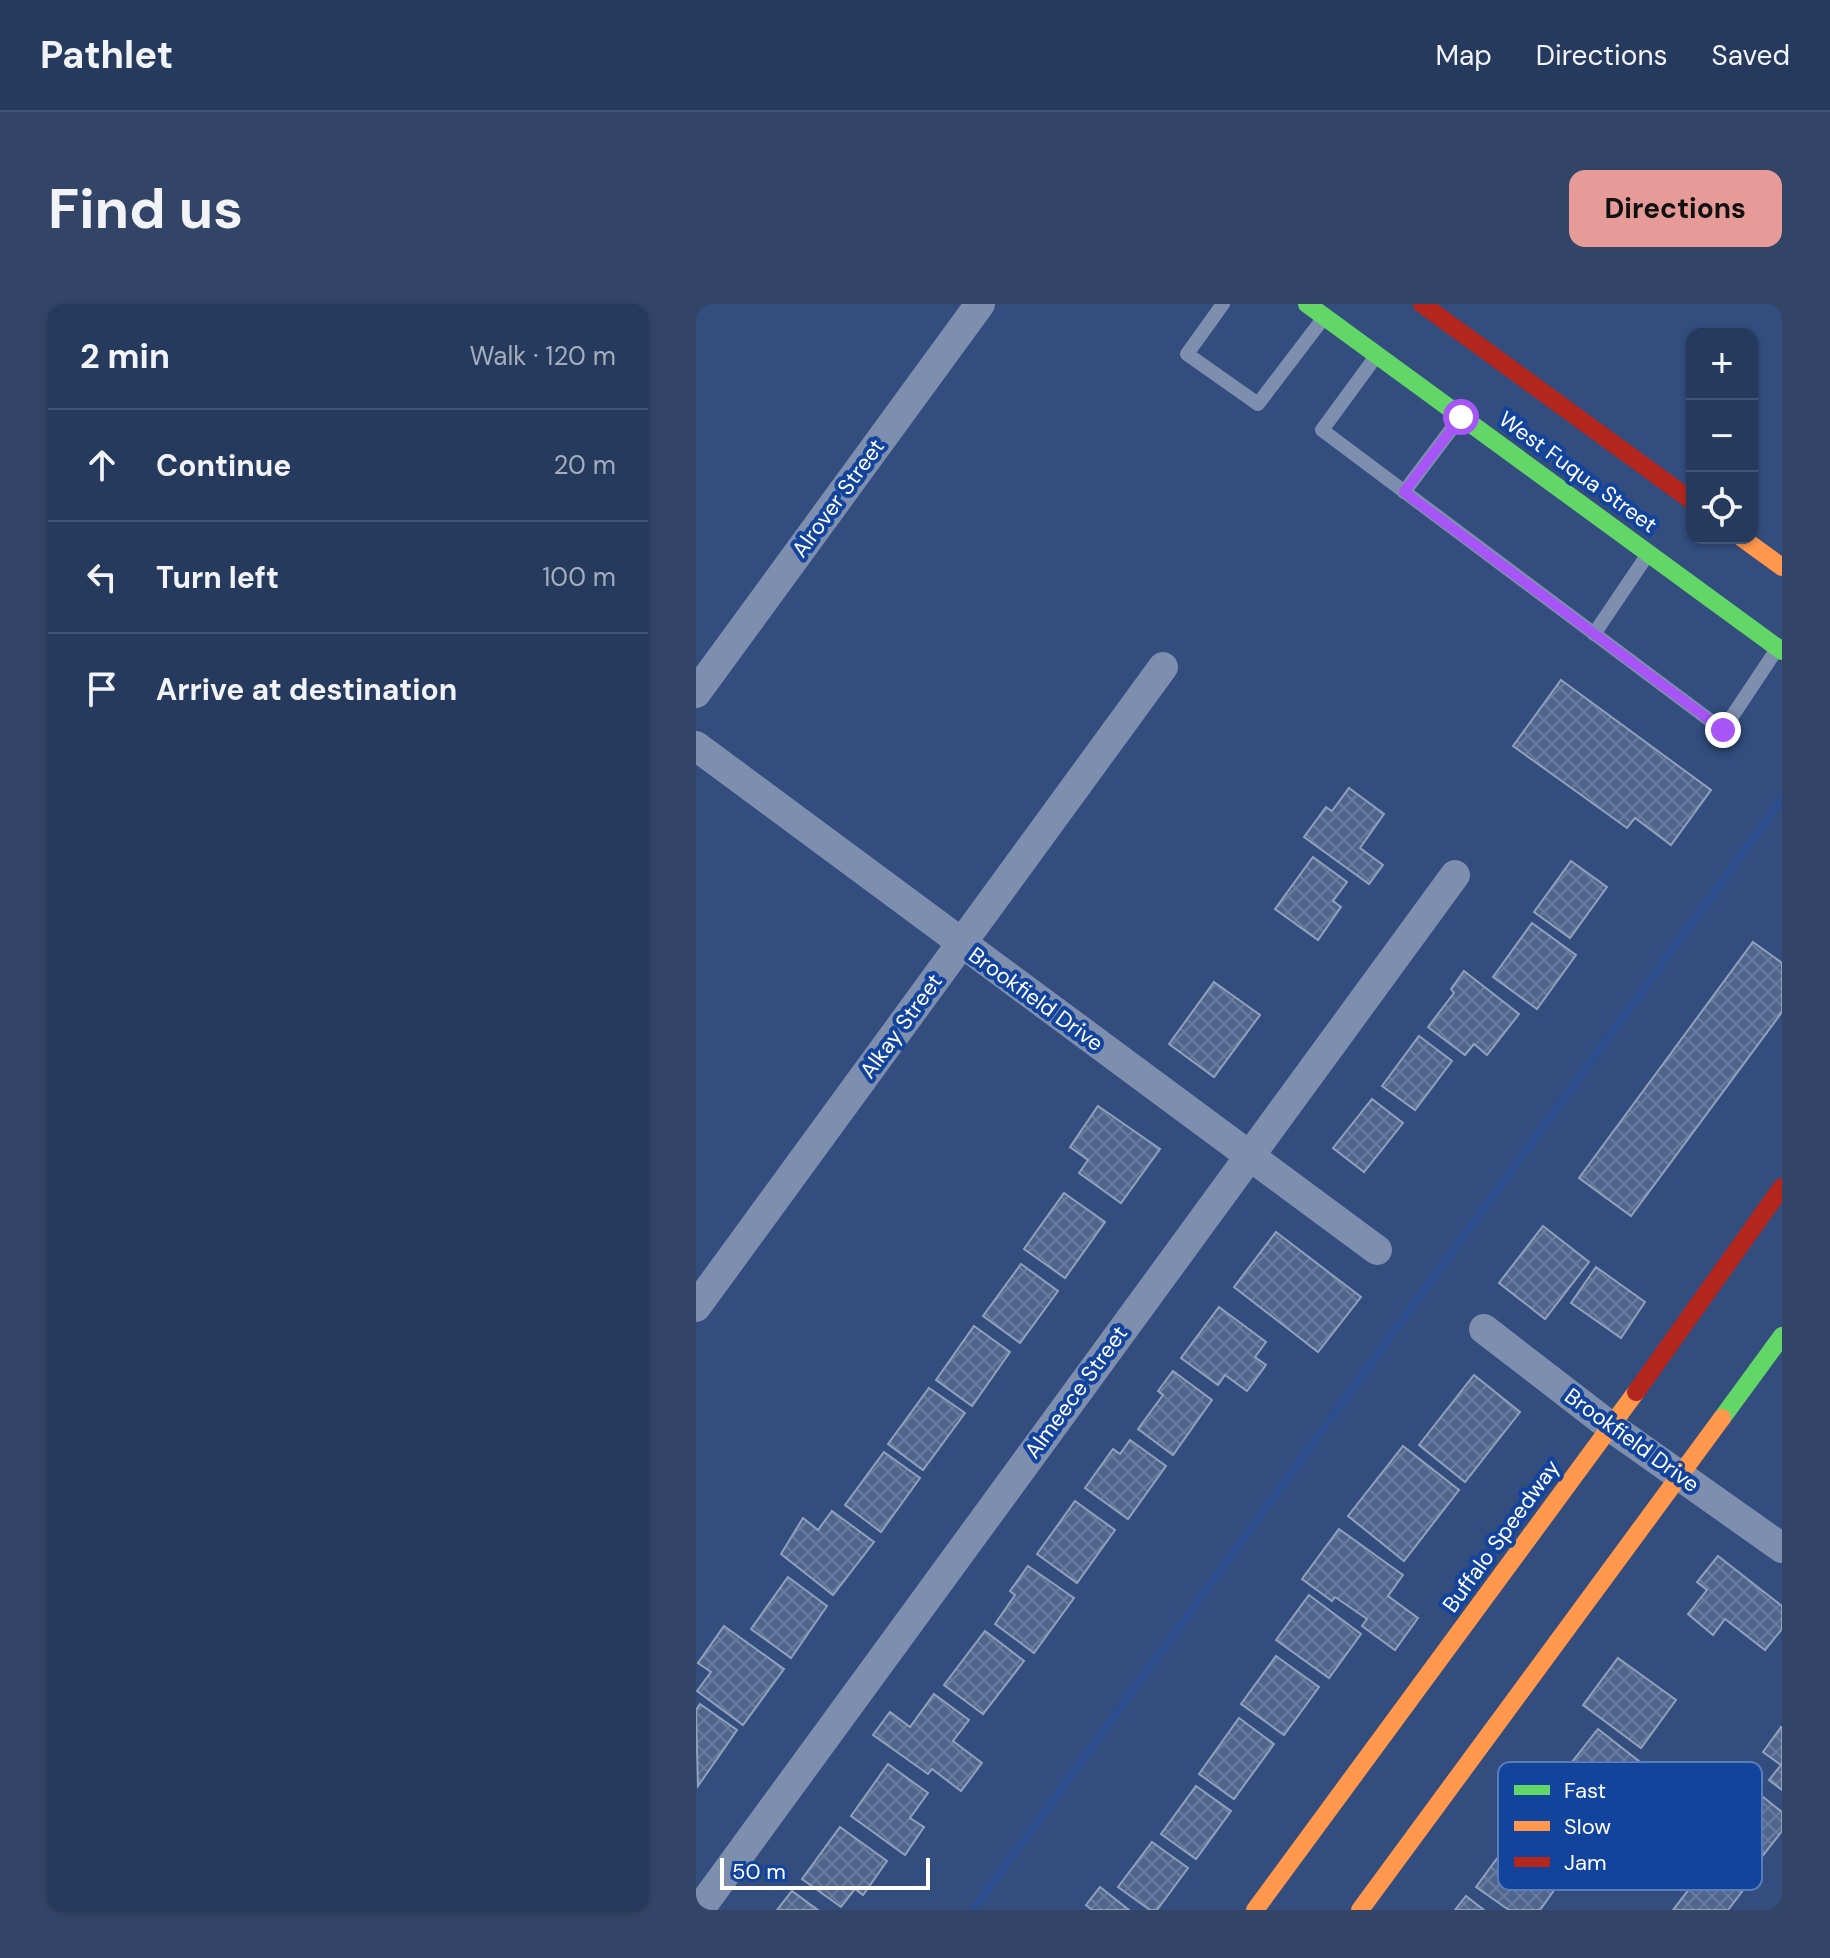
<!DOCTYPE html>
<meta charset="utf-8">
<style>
body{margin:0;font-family:"DM Sans",sans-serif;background:#324567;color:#f1f3f6}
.controls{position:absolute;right:24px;top:24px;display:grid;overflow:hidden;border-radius:16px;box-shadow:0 2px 6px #0004}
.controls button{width:72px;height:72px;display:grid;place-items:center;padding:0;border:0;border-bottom:2px solid #425473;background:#263a5e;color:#f1f3f6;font:40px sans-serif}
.scale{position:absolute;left:24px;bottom:20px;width:210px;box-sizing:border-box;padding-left:8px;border:4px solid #fff;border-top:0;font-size:22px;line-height:28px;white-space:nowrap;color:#fff;-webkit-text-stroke:6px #13449d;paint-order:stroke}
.stop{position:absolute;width:24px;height:24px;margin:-18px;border:6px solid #a855f7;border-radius:50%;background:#fff}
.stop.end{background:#a855f7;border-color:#fff;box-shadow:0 2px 8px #0008}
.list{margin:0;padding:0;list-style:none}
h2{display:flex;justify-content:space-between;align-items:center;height:104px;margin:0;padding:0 32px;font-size:34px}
h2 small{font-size:26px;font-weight:400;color:#a4adbc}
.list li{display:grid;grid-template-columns:52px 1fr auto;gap:24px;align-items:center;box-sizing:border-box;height:112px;padding:0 32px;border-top:2px solid #425473}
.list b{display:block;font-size:30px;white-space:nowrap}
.list em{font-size:26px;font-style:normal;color:#a4adbc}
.icon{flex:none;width:44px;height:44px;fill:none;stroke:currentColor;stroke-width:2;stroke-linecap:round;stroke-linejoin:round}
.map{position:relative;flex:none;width:1086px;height:1606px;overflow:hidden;border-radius:16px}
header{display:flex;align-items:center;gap:48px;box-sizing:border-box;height:112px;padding:0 40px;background:#263a5e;border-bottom:2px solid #425473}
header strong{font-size:38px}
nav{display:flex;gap:44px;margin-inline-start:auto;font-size:28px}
.intro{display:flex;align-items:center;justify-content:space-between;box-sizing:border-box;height:192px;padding:0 48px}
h1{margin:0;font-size:56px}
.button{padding:20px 36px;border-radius:16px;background:#e69b98;color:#111;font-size:28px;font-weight:700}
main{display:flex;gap:48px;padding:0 48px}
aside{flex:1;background:#263a5e;border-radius:16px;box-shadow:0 2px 6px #0004}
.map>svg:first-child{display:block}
</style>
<header>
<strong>Pathlet</strong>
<nav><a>Map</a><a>Directions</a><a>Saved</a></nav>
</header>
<div class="intro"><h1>Find us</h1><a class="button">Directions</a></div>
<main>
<aside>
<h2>2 min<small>Walk · 120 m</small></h2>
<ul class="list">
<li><svg class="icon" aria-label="ahead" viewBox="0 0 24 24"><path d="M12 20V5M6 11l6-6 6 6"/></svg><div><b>Continue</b></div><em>20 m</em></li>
<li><svg class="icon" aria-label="left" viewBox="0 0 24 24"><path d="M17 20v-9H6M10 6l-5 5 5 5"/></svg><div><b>Turn left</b></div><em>100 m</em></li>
<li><svg class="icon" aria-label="arrive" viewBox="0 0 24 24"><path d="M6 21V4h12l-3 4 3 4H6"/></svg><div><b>Arrive at destination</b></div></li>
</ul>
</aside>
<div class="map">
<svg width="1086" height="1606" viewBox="0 0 1086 1606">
<defs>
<pattern id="building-cross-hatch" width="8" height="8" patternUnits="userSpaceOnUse" patternTransform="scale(2)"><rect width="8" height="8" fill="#50658c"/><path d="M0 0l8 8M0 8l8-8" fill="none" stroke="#6a7c9d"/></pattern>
</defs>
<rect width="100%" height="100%" fill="#324d7e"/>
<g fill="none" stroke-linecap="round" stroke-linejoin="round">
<!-- stream -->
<polyline stroke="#2c4d8e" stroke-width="8" points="277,1606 1086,495"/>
</g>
<!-- building -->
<g fill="url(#building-cross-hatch)" stroke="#91a1bc" stroke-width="2">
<polygon points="865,376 1015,486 975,541 939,514 931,524 817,442"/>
<polygon points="653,484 688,510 664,544 687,561 673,580 608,533 630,503 636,507"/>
<polygon points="617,553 651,578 637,597 645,603 622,636 579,605"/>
<polygon points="875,557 911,583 874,634 838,608"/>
<polygon points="836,619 880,651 841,705 797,673"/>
<polygon points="1057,638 1086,659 1086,708 935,912 883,874"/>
<polygon points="768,667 823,710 791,751 778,740 769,751 732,723 758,689 755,685"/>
<polygon points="518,678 564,711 518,773 473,740"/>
<polygon points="723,732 756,757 719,806 686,782"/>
<polygon points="676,795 707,819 668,868 637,844"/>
<polygon points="402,802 464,845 425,899 383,869 392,856 374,843"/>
<polygon points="368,889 409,918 369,974 328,945"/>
<polygon points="847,922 893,958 849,1015 803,979"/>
<polygon points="580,928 665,993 622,1048 538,983"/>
<polygon points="325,960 362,987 324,1039 287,1012"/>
<polygon points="900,963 949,998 925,1034 875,999"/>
<polygon points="523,1003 570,1038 559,1053 570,1061 551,1087 529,1071 522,1081 485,1054"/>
<polygon points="278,1022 314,1048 276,1102 240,1076"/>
<polygon points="477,1067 516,1096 477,1151 442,1125 467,1091 462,1087"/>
<polygon points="778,1071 824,1108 769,1178 723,1141"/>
<polygon points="233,1084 269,1109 227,1166 192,1140"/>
<polygon points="434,1136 470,1162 432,1215 389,1184 417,1145 424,1150"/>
<polygon points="707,1142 763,1186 708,1257 652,1212"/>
<polygon points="188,1148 224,1174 185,1228 149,1201"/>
<polygon points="379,1197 419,1226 381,1279 341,1250"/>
<polygon points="136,1207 178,1238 137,1291 85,1250 107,1214 122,1226"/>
<polygon points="643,1225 707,1271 692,1292 722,1314 699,1346 666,1322 671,1315 639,1293 636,1297 606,1275"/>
<polygon points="1022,1252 1086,1302 1086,1325 1069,1346 1029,1315 1017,1331 992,1310 1011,1286 1001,1278"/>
<polygon points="332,1262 378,1294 338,1349 299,1320 319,1291 314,1287"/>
<polygon points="92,1273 131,1302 95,1354 55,1325"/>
<polygon points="613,1291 665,1330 633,1374 580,1336"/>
<polygon points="28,1322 88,1365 47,1421 1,1387 15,1368 2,1359"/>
<polygon points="289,1327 328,1357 287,1410 248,1381"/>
<polygon points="580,1352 623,1383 588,1431 545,1400"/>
<polygon points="922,1354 980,1396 945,1444 887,1401"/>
<polygon points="238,1390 273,1416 257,1437 286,1459 265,1487 236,1465 232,1470 177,1431 194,1408 214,1423"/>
<polygon points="4,1400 41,1426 2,1482 0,1406"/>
<polygon points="543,1414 578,1440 538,1495 503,1470"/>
<polygon points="1085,1423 1086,1423 1086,1486 1073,1476 1085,1461 1067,1448"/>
<polygon points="902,1425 944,1458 907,1505 865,1472"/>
<polygon points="192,1460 232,1489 214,1514 228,1523 209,1551 155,1512"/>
<polygon points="500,1482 535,1507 500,1555 465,1530"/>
<polygon points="1062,1489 1086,1508 1086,1527 1050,1573 1017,1546"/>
<polygon points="144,1523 191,1557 167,1591 159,1585 145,1603 106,1575"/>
<polygon points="814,1537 848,1562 841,1572 859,1585 844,1606 813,1606 780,1583"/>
<polygon points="456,1538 492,1564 461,1606 454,1606 422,1583"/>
<polygon points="1014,1558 1048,1585 1032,1606 977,1606"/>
<polygon points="404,1583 433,1606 396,1606 390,1601"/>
<polygon points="96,1587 122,1606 81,1606"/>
<polygon points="770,1592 788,1606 759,1606"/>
</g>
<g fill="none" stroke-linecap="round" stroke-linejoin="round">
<!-- lane -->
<g stroke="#7d8eaf" stroke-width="14">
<polyline points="527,0 491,50 562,100 626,16"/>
<polyline points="678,55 626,126 1027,426 1079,348"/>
<polyline points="708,188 763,115"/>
<polyline points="898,330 950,253"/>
</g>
<!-- street -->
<g stroke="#7d8eaf" stroke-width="30">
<polyline points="0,389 284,0"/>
<polyline points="0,442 681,946"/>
<polyline points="0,1003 467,363"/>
<polyline points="788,1025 915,1123 1086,1244"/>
<polyline points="3,1606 759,571"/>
</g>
<!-- fast -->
<g stroke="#63d668" stroke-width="18">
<polyline points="611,0 1086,347"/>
<polyline points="1026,1114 1086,1032"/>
</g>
<!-- slow -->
<g stroke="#ff974d" stroke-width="18">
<polyline points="1046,234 1086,263"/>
<polyline points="559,1606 940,1088"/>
<polyline points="664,1606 1026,1114"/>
</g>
<!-- jam -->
<g stroke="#b3261e" stroke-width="18">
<polyline points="726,0 996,197"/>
<polyline points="940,1088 1086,883"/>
</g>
</g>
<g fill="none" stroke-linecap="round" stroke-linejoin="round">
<!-- route -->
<polyline stroke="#a855f7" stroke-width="10" points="765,113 708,188 1027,426"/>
</g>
<g text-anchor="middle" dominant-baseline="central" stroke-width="8" stroke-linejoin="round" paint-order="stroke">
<!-- street labels -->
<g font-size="22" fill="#fff" stroke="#13449d">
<text transform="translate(882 168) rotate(36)">West Fuqua Street</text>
<text transform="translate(142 194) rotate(-54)">Alrover Street</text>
<text transform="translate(340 695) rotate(36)">Brookfield Drive</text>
<text transform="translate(205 722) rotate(-54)">Alkay Street</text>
<text transform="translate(380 1088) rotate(-54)">Almeece Street</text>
<text transform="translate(936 1136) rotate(36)">Brookfield Drive</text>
<text transform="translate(805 1232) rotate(-54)">Buffalo Speedway</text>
</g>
</g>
<!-- legend -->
<rect x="802" y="1458" width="264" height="128" rx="12" fill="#13449d" stroke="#5a7cba" stroke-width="2"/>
<rect x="818" y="1481" width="36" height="10" fill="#63d668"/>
<rect x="818" y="1517" width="36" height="10" fill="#ff974d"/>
<rect x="818" y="1553" width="36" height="10" fill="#b3261e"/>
<g font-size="22" fill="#fff">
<text x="868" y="1494">Fast</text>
<text x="868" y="1530">Slow</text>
<text x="868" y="1566">Jam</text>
</g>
</svg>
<div class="controls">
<button>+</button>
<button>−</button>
<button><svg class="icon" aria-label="locate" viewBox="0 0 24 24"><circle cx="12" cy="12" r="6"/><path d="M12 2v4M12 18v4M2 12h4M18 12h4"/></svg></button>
</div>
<div class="scale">50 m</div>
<div class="stop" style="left:765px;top:113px"></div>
<div class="stop end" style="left:1027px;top:426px"></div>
</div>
</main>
